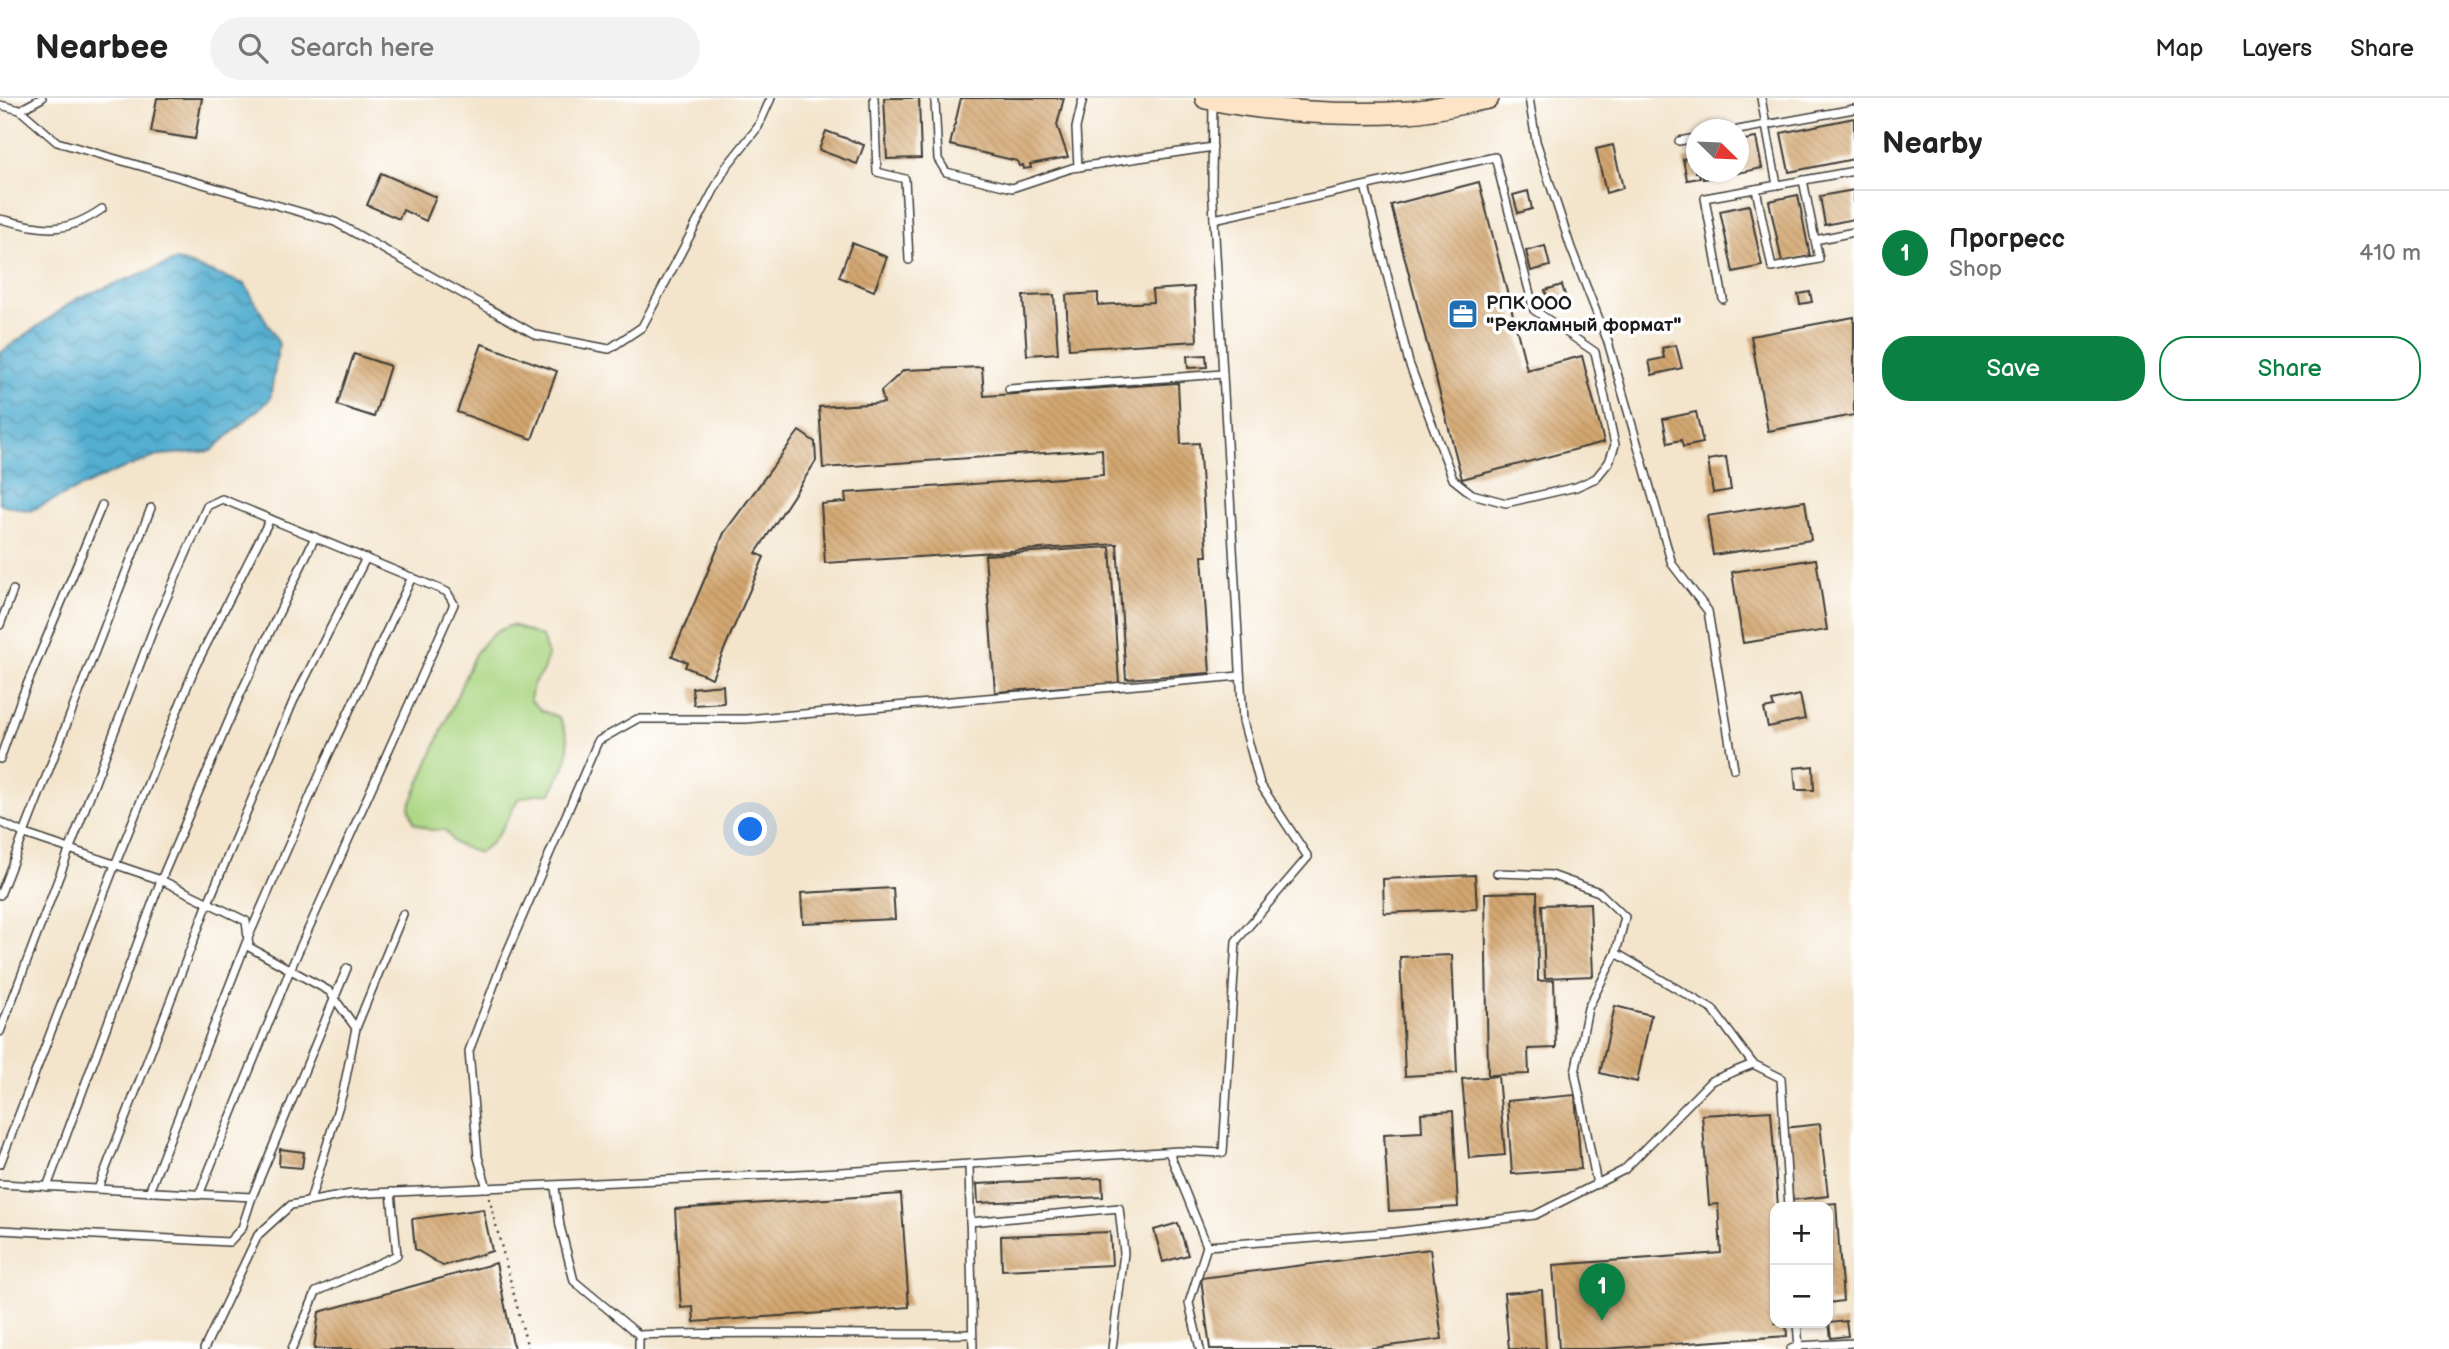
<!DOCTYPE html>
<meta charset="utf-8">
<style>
body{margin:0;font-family:"Balsamiq Sans",sans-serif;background:#f2f2f2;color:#222}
.controls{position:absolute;right:21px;bottom:21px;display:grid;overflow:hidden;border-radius:14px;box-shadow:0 2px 5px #0004}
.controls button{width:63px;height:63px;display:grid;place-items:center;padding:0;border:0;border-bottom:2px solid #e0e0e0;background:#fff;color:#222;font:35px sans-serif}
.compass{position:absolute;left:1686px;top:21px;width:63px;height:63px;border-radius:50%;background:#fff;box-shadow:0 2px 5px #0004;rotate:113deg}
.you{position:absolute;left:751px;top:732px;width:24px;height:24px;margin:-18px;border:5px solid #fff;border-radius:50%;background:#1a73e8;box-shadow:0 0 0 10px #1a73e833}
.badge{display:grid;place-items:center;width:46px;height:46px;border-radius:50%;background:#0b8043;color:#fff;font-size:23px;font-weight:700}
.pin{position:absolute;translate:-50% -58px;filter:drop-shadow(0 2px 4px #0008)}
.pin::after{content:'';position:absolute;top:37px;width:24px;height:21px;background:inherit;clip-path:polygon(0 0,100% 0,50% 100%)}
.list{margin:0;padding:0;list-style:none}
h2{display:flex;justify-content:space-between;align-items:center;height:91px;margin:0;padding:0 28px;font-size:30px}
h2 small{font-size:23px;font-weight:400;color:#767676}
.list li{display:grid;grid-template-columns:46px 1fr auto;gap:21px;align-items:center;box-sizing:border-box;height:126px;padding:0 28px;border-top:2px solid #e0e0e0}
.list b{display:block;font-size:26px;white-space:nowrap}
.list p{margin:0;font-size:23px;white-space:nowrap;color:#767676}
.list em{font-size:23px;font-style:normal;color:#767676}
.actions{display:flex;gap:14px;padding:21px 28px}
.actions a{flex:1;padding:16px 0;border:2px solid #0b8043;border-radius:28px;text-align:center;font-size:24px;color:#0b8043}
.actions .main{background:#0b8043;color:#fff}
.icon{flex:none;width:38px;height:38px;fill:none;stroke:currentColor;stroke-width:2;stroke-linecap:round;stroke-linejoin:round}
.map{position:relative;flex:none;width:1854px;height:1251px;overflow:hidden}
header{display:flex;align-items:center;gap:42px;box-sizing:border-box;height:98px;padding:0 35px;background:#fff;border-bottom:2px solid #e0e0e0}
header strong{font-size:33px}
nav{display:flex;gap:38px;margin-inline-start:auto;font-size:24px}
.search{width:490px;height:63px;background:#f2f2f2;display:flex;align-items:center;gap:18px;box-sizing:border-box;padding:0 24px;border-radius:38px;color:#767676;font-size:26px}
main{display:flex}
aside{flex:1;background:#fff}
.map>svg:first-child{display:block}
</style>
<header>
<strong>Nearbee</strong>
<div class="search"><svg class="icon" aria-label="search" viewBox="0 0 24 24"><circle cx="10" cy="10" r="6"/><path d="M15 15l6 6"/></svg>Search here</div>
<nav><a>Map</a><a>Layers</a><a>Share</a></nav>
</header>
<main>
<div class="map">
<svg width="1854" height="1251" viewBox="0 0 1854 1251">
<defs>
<pattern id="water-waves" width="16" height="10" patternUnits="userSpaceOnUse" patternTransform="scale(1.75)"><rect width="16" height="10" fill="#52aed0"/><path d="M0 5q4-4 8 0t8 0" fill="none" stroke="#438da8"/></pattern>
<pattern id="building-back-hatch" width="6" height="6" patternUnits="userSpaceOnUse" patternTransform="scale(1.75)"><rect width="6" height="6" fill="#d2a66f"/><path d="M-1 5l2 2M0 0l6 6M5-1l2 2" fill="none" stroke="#b48e60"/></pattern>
</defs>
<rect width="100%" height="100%" fill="#fff"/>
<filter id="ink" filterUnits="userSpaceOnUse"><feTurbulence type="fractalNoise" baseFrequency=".0143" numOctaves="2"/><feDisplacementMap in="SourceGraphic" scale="14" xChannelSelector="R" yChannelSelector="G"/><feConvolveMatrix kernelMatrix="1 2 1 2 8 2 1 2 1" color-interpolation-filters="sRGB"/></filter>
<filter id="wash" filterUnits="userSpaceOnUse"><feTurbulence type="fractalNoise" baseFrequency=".00686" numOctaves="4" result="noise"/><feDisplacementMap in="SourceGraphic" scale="28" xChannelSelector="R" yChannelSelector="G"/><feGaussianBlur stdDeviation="1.57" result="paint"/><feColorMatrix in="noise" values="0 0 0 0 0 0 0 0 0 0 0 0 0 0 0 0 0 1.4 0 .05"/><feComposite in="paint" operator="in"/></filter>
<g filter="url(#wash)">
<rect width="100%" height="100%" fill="#f3e4cb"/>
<!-- green -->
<path fill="#aad682" stroke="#63794f" stroke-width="2" d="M512,527L542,539L548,557L543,573L533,586L530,602L542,613L559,619C577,651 566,665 551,695L535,696L518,701C505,724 501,739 479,755L455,746L445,732H430L414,725L409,709L474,558C485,541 494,533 512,527Z"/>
<!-- water -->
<polygon fill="url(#water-waves)" stroke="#376576" stroke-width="2" points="177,162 245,186 279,246 270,301 211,353 161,357 116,373 30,413 0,406 0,255 78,200"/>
<g id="blocks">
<!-- building -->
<g fill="url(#building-back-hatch)">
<polygon points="157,0 202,0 195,41 151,34"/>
<polygon points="884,0 919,0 921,60 887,61"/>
<polygon points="961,0 1064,0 1057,27 1068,59 1030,66 1031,70 1024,71 1023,67 1019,68 1017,63 950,47"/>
<polygon points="1854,20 1854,61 1789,74 1781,35"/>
<polygon points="826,33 864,47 857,66 819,52"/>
<polygon points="1756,40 1762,70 1738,75 1738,43"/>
<polygon points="1613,47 1623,90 1606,95 1596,51"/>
<polygon points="1696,58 1696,74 1699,74 1700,80 1687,82 1683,61"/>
<polygon points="1702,74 1737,74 1737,75 1703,81"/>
<polygon points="381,75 436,99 426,123 403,112 399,121 367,107"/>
<polygon points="1479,84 1527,272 1582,258 1604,344 1462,381 1391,107"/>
<polygon points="1854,92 1854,121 1825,127 1820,98"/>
<polygon points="1528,93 1532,111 1518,115 1513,97"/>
<polygon points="1798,97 1810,158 1782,164 1769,103"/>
<polygon points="1749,107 1762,168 1733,174 1720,113"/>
<polygon points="852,145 887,159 874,193 839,179"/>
<polygon points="1545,148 1550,168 1531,173 1526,153"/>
<polygon points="1562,187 1567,204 1550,208 1545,192"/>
<polygon points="1194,189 1197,243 1069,251 1066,197 1098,195 1098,207 1153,204 1152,192"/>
<polygon points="1810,194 1812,204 1800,206 1798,196"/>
<polygon points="1054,197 1058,255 1027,257 1023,198"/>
<polygon points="1854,219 1854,317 1768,333 1751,238"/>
<polygon points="482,246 557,273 532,341 457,314"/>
<polygon points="1676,247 1682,270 1652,277 1649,263 1664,260 1662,250"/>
<polygon points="354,256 390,268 374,319 337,307"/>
<polygon points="1206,257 1207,269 1188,270 1187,258"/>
<polygon points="982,269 984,298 1178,285 1181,346 1199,345 1207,458 1202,458 1210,575 1126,581 1117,446 825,465 821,406 846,404 845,395 1103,377 1102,351 823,370 819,309 884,305 881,293 904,272"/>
<polygon points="1696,314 1703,345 1683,349 1681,342 1668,345 1663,321"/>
<polygon points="799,333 815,344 816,363 756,455 764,459 712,580 685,569 687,564 672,558 724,435"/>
<polygon points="1726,359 1731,392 1713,395 1708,362"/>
<polygon points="1805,403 1811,442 1713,457 1707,418"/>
<polygon points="1110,449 1119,585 995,594 985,457"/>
<polygon points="1816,461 1827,532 1743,545 1732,474"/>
<polygon points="723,587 724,605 694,607 692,590"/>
<polygon points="1800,597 1805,621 1768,629 1764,611 1774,609 1772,603"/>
<polygon points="1813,668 1814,692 1796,692 1794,670"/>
<polygon points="1475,777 1477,811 1384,815 1383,781"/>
<polygon points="893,790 895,821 803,825 801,795"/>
<polygon points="1537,794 1538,883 1554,882 1556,950 1528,951 1529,976 1488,977 1485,795"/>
<polygon points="1590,805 1593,878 1545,880 1542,807"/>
<polygon points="1452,857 1457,975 1405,978 1400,859"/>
<polygon points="1615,908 1651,917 1637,984 1600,975"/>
<polygon points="1498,978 1505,1057 1469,1060 1462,981"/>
<polygon points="1575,997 1581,1071 1512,1076 1507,1003"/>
<polygon points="1453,1013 1458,1109 1389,1113 1384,1036 1422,1034 1421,1015"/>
<polygon points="1771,1013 1778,1109 1775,1109 1775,1225 1786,1225 1787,1238 1602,1251 1559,1251 1553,1167 1721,1155 1718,1106 1709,1107 1702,1017"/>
<polygon points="1820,1026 1828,1098 1793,1102 1784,1030"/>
<polygon points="280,1051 304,1054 302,1070 279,1068"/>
<polygon points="1102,1080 1103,1099 978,1105 977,1086"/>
<polygon points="901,1096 909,1209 694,1224 693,1209 681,1210 675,1111"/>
<polygon points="1836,1105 1843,1203 1828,1205 1828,1109 1814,1109 1814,1107"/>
<polygon points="483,1111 492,1153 443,1168 415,1151 412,1121"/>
<polygon points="1178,1125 1188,1157 1163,1164 1154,1132"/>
<polygon points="1110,1134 1112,1167 1002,1172 1001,1138"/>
<polygon points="1430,1151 1442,1241 1366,1251 1210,1251 1201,1180"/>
<polygon points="496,1165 514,1251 314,1251 319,1214"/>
<polygon points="1542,1192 1546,1251 1509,1251 1504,1195"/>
<polygon points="1846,1223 1848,1238 1831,1240 1829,1225"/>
</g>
</g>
</g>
<g filter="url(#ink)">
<use href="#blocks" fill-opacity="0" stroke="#3c3a36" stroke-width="2"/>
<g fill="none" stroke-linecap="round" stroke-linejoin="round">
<!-- lane casing -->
<g stroke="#3c3a36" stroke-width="10">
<g id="lane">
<polyline points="874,0 877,74 905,81 909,162"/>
<polyline points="1529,0 1536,43 1571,150 1608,244 1672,466 1708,513 1734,671"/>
<polyline points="1761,0 1777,87"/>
<polyline points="935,4 938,61 946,74 1012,90 1072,70 1213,49"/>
<polyline points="0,7 20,12 57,44 335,124 536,237 609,251 642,229 726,69 758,29 771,0"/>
<polyline points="20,12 42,0"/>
<polyline points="1738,32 1854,11"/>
<polyline points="1679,43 1696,40"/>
<polyline points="1078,69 1076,30 1083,0"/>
<polyline points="1803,82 1815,142"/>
<polyline points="1756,91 1772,170 1819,161 1815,142 1854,134"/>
<path d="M0,121C43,131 63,138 102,111"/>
<polyline points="1214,121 1495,59 1534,212 1595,254 1615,347 1609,364 1596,380 1576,389 1506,405 1472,396 1453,381 1409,265 1365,88"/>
<polyline points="1723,201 1705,100 1854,73"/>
<polyline points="1009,291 1223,276"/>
<polyline points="0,527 13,492"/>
<polyline points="0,661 21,601 102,407"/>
<polyline points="0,724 25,736 161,782 246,823 249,849 329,893 356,930 343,994 310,1103"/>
<polyline points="1497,775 1551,777 1599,794 1625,819 1616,855 1713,912 1753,966"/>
<polyline points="0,797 151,410"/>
<polyline points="356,930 403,816"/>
<polyline points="0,934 156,524 207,408 222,401 447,494 454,506 290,872 199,1097"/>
<polyline points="1169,1054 1207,1148 1396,1134 1535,1117 1624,1072 1711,983 1753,966 1781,980 1789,1109"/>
<polyline points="0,1066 115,767 195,569 270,421"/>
<polyline points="969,1066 973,1251"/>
<polyline points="0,1086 252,1099"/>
<polyline points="1597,1086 1575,975 1588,910 1616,855"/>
<polyline points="47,1089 161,782 239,599 315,439"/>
<polyline points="555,1089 560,1128 574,1183 639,1237 639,1251"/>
<polyline points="487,1090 478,1059 469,953 502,866 598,643 637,621 746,621 1240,578"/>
<polyline points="98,1091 208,805 293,604 366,460"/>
<polyline points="149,1094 248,840 327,660 412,479"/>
<polyline points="970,1124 1119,1110 1124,1155 1112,1251"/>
<polyline points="0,1132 229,1144 242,1130 252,1099 347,870"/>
<polyline points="1797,1225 1799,1250"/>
<path d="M639,1237C750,1233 861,1237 972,1236"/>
<polyline points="204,1251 258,1137 291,1107 351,1096 841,1074 1178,1053 1223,1055 1236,843 1308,759 1260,686 1243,623 1212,86 1213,5"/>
<polyline points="292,1251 316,1194 397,1157 391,1094"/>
<polyline points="1200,1251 1189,1205 1207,1148"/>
<polyline points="1791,1251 1798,1248 1854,1245"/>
</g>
</g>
<!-- secondary casing -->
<g stroke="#3c3a36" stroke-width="24">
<path id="secondary" d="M1206,0C1272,14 1342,18 1409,14C1435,12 1462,5 1488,0"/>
</g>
<!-- path -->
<polyline stroke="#3c3a36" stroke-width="2.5" stroke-dasharray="2 5" stroke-linecap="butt" points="489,1100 528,1251"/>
<!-- lane -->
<use href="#lane" stroke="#fff" stroke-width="7"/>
<!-- secondary -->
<use href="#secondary" stroke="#fee4c6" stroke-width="21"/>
</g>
</g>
<!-- icons -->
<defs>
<g id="office-square" transform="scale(1.575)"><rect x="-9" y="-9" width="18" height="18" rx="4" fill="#1f6fb2" stroke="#fff"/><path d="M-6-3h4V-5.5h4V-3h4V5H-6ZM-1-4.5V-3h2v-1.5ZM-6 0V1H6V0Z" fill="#fff"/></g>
</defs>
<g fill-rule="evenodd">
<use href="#office-square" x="1463" y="216"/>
</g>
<g text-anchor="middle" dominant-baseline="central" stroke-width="7" stroke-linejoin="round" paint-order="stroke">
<!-- poi labels -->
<g font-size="19" font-weight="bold" fill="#1c1c1c" stroke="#fff" text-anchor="start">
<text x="1486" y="205">РПК ООО<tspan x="1486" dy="22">"Рекламный формат"</tspan></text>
</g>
</g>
</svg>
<div class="controls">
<button>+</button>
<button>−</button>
</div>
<svg class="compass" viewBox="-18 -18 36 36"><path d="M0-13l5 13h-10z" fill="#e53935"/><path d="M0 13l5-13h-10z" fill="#767676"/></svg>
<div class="you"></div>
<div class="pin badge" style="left:1602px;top:1223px">1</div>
</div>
<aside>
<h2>Nearby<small></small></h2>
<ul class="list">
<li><span class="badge">1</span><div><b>Прогресс</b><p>Shop</p></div><em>410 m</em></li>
</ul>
<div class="actions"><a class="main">Save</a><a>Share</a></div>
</aside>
</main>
